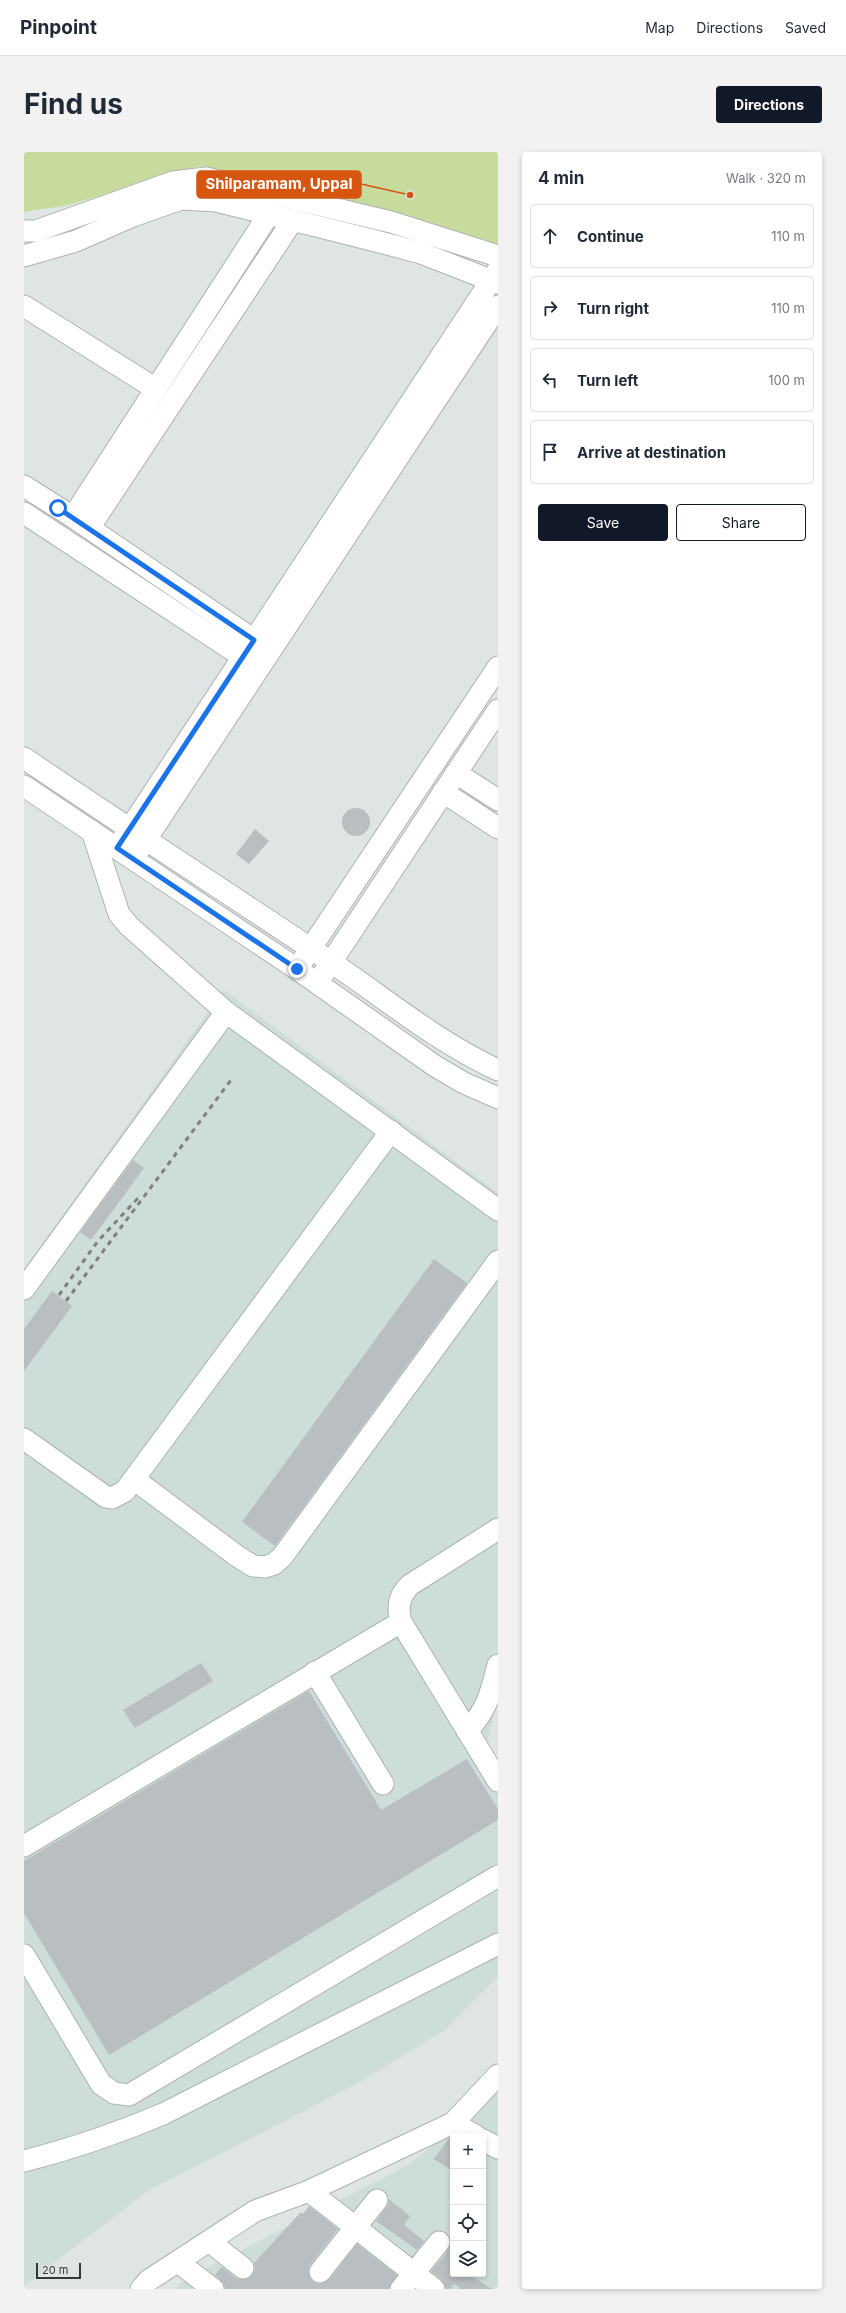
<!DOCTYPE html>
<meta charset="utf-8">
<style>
body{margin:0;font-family:Inter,sans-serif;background:#f2f2f3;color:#1f2937}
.controls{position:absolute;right:12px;bottom:12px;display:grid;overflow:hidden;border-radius:4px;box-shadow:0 2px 6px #0003}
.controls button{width:36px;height:36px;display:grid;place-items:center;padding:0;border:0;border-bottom:1px solid #e0e1e3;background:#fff;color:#1f2937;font:20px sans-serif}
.scale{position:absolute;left:12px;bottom:10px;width:45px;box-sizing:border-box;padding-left:4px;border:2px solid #353837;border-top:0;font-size:11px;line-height:14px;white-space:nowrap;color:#353837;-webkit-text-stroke:3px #dfe5e4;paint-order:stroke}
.stop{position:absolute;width:12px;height:12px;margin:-9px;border:3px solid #1a73e8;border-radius:50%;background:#fff}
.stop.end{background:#1a73e8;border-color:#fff;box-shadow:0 1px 4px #0008}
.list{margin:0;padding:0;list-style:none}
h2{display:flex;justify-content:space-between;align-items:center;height:52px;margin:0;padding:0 16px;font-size:17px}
h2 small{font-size:13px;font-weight:400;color:#747a83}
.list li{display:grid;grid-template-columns:26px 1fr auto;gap:12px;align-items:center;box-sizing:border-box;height:64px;margin:0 8px 8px;padding:0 8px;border:1px solid #e0e1e3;border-radius:4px}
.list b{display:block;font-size:15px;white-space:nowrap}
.list em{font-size:13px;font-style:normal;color:#747a83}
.actions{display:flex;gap:8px;padding:12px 16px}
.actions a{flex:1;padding:9px 0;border:1px solid #111827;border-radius:4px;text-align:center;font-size:14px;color:#111827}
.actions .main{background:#111827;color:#fff}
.icon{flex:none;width:22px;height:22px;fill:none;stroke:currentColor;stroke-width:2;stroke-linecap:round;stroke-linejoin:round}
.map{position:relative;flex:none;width:474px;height:2137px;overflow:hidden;border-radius:4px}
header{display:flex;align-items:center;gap:24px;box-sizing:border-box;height:56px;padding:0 20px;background:#fff;border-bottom:1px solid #e0e1e3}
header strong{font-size:19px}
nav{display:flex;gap:22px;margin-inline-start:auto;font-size:14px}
.intro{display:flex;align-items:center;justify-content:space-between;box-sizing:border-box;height:96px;padding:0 24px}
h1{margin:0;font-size:28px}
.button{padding:10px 18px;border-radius:4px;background:#111827;color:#fff;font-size:14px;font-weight:700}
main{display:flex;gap:24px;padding:0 24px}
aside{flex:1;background:#fff;border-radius:4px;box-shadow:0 2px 6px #0003}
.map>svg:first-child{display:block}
</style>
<header>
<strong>Pinpoint</strong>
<nav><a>Map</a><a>Directions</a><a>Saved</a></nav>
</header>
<div class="intro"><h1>Find us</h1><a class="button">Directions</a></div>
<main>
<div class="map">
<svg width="474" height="2137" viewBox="0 0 474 2137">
<rect width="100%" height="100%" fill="#dfe5e4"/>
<!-- built -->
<g fill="#cdddda" fill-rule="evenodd">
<polygon points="200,838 474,1041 474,1549 463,1591 474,1609 474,1824 421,1878 331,1933 125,2038 0,2134 0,1117"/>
<path d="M474,1940V2137H152L161,2127L386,2012ZM429,1984H459V2122H429Z"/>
</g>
<!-- green -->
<polygon fill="#c7dc9c" points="0,0 474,0 474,98 267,33 175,14 45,53 0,60"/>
<!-- building -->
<g fill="#b9bec0">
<circle cx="332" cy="670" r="14"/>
<polygon points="231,677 245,689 225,712 212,702"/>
<polygon points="109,1008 120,1016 67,1088 56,1080"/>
<polygon points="410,1107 443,1131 251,1394 218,1370"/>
<polygon points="28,1139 48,1154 0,1219 0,1177"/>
<polygon points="177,1511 189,1529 111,1576 99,1558"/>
<polygon points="285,1539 357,1658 443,1607 474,1657 474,1668 85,1903 0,1761 0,1709"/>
<polygon points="429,1984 429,2019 410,2007 425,1986"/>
<polygon points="365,2047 386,2064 380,2073 400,2089 393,2098 352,2069 363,2055"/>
<polygon points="285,2054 314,2077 286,2113 284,2119 288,2129 295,2132 305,2128 333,2092 373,2123 365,2137 201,2137 200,2132 191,2123 198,2115 212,2126 224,2127 231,2118 230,2111 277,2060 279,2062"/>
<polygon points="429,2089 429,2122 444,2122 468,2137 437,2137 430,2132 426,2137 422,2137 418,2128 407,2119 420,2104"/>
</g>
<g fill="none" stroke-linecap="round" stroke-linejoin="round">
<!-- minor casing -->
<g stroke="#acb2b1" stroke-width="23">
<g id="minor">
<polyline points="0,79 12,79 149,30 182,26 367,70 474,104"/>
<polyline points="0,104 52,89 109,64 157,47 192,49 352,89 397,101 474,131"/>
<polyline points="0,154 132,237"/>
<polyline points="0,334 49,365 230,488"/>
<polyline points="0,361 219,505"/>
<polyline points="49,365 245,62"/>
<polyline points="65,376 269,68"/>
<path d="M0,606C102,675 205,742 307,810C362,847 413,890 474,918"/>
<polyline points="432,621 474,648"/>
<polyline points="0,634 273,817 411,914 440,931 474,946"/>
<polyline points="419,640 474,676"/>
<polyline points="68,679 95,762 105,774 202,860 474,1058"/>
<polyline points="93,696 474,118"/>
<polyline points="109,707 474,154"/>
<polyline points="279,808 474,515"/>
<polyline points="300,821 474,558"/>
<polyline points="0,1137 202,860"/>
<polyline points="0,1287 82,1345 88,1346 101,1339 367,979"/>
<polyline points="111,1328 213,1404 229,1414 241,1415 250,1412 258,1405 474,1109"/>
<path d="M474,1377L386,1433C375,1443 373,1456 377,1470L474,1629"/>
<polyline points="291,1520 359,1632"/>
<path d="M443,1579C463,1558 467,1541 474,1513"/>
<polyline points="0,1694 377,1470"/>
<polyline points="0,1803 77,1932 90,1941 105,1943 474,1724"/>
<polyline points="429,1971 452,1984"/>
<polyline points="459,1988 474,1996"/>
<path d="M0,2009C48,1997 94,1981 139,1962L474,1792"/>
<polyline points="285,2039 410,2137"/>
<polyline points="186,2090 219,2116"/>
<polyline points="154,2110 189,2137"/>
<polyline points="296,2120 353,2048"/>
<polyline points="117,2137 125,2128 231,2059 285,2039 429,1971 474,1923"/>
<polyline points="377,2137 415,2090"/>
</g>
</g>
<!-- minor -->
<use href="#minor" stroke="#fff" stroke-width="21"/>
<!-- rail -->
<g stroke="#7d8180" stroke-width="3" stroke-dasharray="5 5" stroke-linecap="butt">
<polyline points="35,1143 74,1089 116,1044"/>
<polyline points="42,1149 207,928"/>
</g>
</g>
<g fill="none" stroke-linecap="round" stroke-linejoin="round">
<!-- route -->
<polyline stroke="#1a73e8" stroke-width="5" points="34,356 230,488 93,696 273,817"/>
</g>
<!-- callouts -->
<path fill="none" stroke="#d65610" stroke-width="1.5" d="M386 43L337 32"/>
<circle fill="#d65610" stroke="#dfe5e4" stroke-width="1.5" cx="386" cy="43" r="4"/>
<rect fill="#d65610" stroke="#d65610" stroke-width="1.5" x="173" y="19" width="164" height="27" rx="4"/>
<g font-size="15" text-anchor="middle" font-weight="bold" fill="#fff">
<text x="255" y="37">Shilparamam, Uppal</text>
</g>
</svg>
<div class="controls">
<button>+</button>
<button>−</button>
<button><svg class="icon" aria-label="locate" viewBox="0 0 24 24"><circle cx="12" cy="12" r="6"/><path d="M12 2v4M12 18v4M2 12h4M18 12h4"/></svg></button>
<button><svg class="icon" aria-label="layers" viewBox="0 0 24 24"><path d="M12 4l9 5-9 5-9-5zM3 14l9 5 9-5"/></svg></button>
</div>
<div class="scale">20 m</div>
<div class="stop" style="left:34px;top:356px"></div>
<div class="stop end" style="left:273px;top:817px"></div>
</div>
<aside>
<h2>4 min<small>Walk · 320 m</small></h2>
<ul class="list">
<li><svg class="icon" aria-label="ahead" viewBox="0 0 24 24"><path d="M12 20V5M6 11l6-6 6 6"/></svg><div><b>Continue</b></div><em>110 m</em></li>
<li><svg class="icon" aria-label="right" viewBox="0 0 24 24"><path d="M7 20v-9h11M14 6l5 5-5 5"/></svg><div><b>Turn right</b></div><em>110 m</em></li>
<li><svg class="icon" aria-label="left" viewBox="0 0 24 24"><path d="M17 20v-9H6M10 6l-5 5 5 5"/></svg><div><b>Turn left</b></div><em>100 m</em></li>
<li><svg class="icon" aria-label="arrive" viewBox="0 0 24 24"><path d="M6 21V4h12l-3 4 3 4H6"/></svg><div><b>Arrive at destination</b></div></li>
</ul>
<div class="actions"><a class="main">Save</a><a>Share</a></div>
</aside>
</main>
